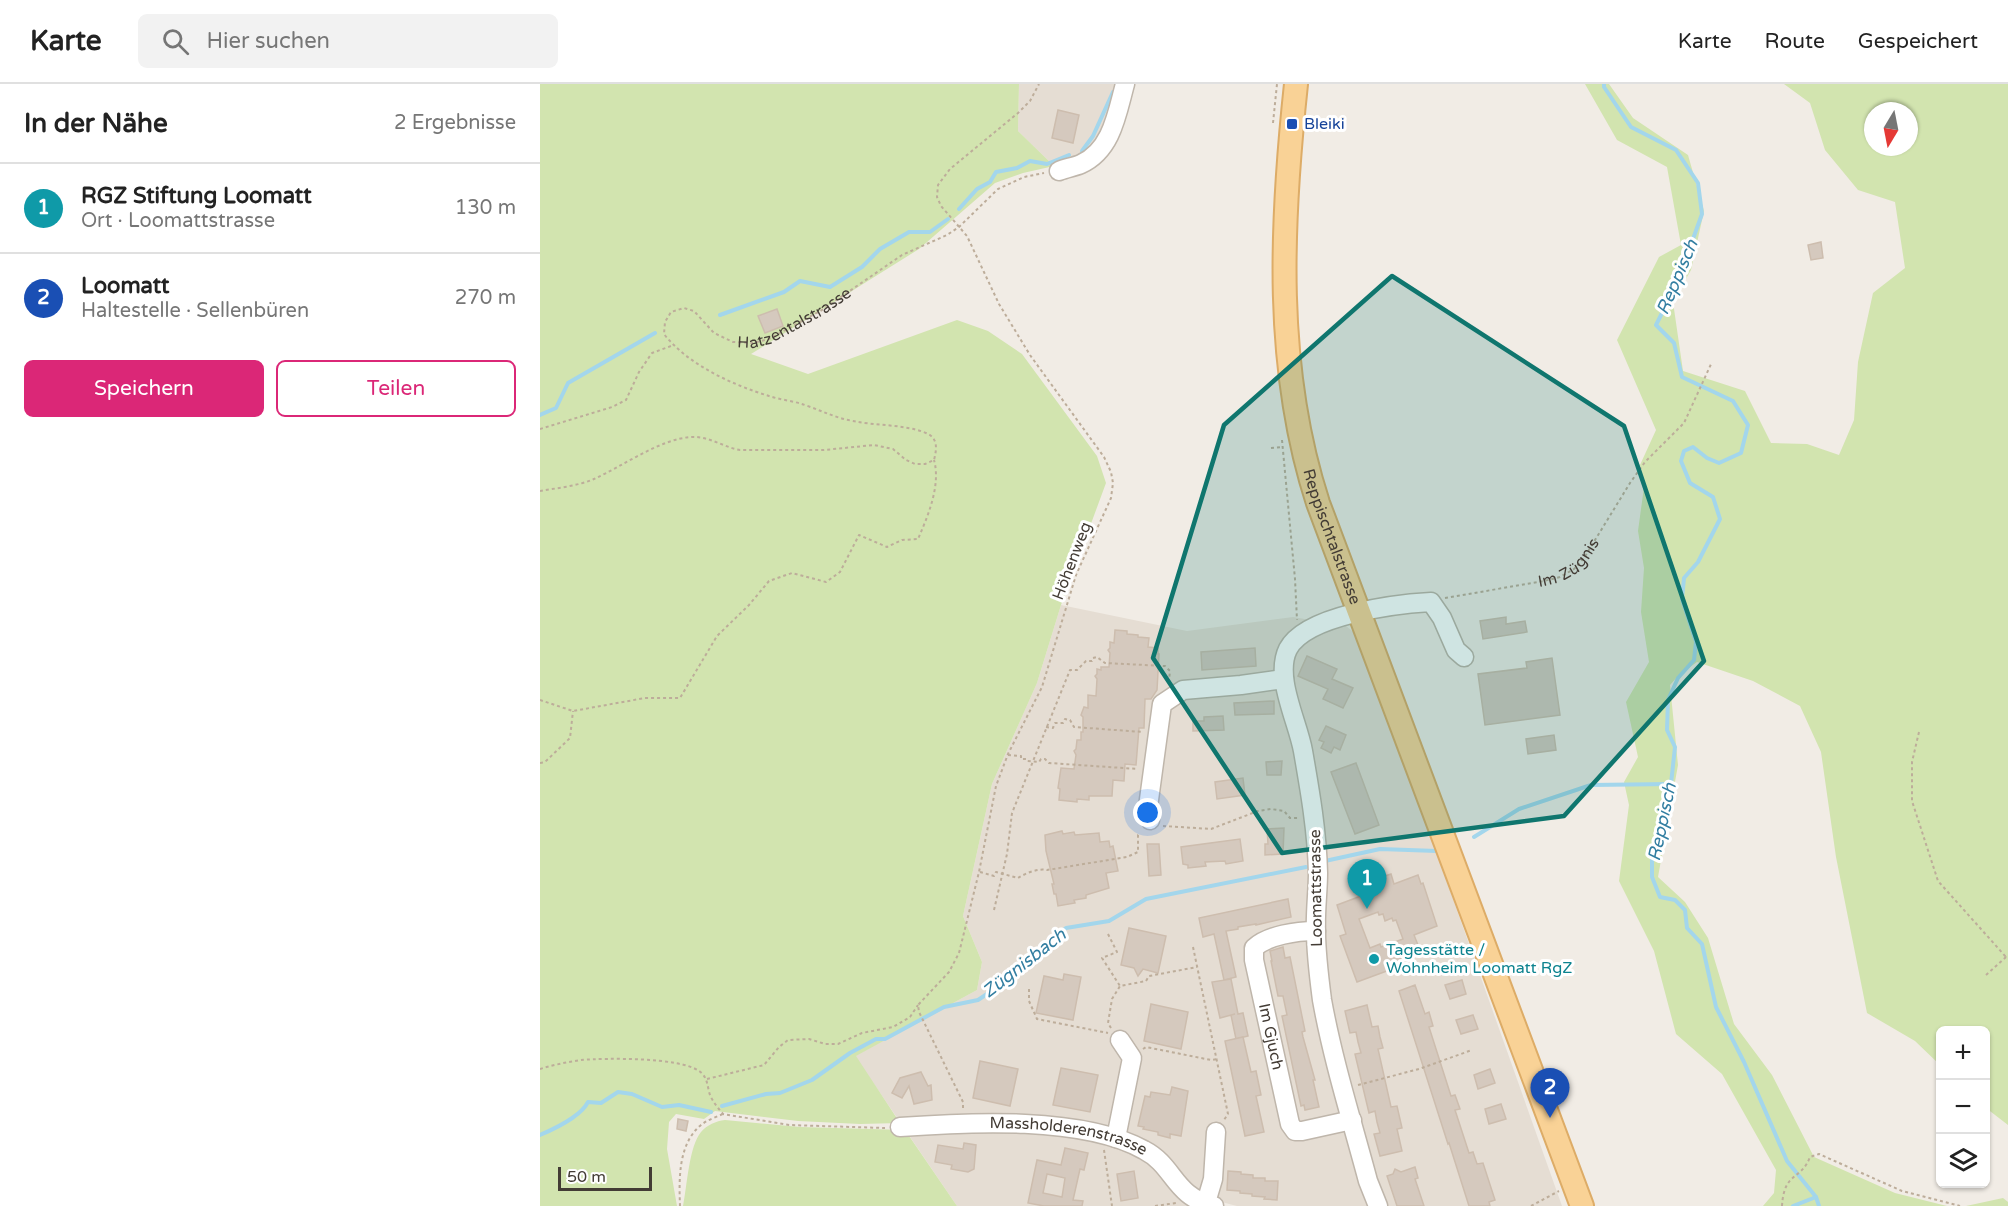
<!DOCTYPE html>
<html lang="de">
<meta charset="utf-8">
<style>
body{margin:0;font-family:"Varela Round",sans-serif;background:#f2f2f2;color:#222}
.controls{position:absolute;right:18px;bottom:18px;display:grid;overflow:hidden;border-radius:9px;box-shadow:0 2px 4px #0004}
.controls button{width:54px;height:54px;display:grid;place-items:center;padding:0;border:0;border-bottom:2px solid #e0e0e0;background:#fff;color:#222;font:30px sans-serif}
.compass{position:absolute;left:1324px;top:18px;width:54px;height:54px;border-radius:50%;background:#fff;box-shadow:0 2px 4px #0004;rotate:190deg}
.scale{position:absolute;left:18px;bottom:15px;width:94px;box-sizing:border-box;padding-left:6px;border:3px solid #433c35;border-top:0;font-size:16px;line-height:21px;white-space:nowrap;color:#433c35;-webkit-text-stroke:4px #fff;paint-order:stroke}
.you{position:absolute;left:608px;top:729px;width:21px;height:21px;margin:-15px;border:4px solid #fff;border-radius:50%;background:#1a73e8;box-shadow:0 0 0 9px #1a73e833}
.badge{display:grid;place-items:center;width:39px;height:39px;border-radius:50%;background:#db2777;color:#fff;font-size:20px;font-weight:700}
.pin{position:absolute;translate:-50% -50px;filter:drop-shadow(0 2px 3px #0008)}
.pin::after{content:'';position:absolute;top:32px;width:21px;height:18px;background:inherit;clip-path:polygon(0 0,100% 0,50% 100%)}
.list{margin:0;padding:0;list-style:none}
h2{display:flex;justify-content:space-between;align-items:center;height:78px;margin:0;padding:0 24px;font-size:26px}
h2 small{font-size:20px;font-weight:400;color:#767676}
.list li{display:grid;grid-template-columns:39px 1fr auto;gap:18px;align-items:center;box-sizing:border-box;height:90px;padding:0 24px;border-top:2px solid #e0e0e0}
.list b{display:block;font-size:22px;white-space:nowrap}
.list p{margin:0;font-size:20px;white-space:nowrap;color:#767676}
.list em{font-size:20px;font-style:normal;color:#767676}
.actions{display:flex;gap:12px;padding:18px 24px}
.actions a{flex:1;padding:14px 0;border:2px solid #db2777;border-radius:9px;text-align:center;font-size:21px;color:#db2777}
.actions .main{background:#db2777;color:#fff}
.icon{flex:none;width:33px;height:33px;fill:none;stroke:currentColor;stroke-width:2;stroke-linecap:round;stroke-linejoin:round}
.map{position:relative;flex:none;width:1468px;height:1122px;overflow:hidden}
header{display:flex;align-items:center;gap:36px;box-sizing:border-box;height:84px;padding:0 30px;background:#fff;border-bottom:2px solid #e0e0e0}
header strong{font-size:28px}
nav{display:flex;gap:33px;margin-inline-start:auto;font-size:21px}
.search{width:420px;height:54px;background:#f2f2f2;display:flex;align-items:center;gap:15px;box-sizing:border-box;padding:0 21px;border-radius:9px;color:#767676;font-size:22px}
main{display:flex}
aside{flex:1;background:#fff}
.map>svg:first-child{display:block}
</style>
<header>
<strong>Karte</strong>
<div class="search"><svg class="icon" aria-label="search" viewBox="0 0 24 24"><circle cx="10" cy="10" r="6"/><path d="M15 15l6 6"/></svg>Hier suchen</div>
<nav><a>Karte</a><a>Route</a><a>Gespeichert</a></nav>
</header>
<main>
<aside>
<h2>In der Nähe<small>2 Ergebnisse</small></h2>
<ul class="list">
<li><span class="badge" style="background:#0f9aa8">1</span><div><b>RGZ Stiftung Loomatt</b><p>Ort · Loomattstrasse</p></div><em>130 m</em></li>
<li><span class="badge" style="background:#1a4fb4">2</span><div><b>Loomatt</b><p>Haltestelle · Sellenbüren</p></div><em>270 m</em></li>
</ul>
<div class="actions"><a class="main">Speichern</a><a>Teilen</a></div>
</aside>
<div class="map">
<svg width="1468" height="1122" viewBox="0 0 1468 1122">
<rect width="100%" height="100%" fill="#f1ece5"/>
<!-- residential -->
<g fill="#e5ddd3">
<polygon points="479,0 590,0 573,58 514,82 478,47"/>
<polygon points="521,521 647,547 753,533 806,542 820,553 1022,1122 697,1122 658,1112 654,1122 417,1122 315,972 437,906 442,878 423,832 452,700 497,599"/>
</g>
<!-- green -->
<g fill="#d2e4af" fill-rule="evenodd">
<polygon points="0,0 479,0 478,47 514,82 483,89 455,99 379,165 211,270 268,290 417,236 448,247 482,270 557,372 566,399 521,521 497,599 452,700 423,832 442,878 437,906 316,972 360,1039 320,1040 258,1037 175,1027 164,1035 136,1030 129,1038 127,1065 137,1122 0,1122"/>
<path d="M1045,0H1069L1093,34L1148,71L1164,127L1151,186L1133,218L1143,287L1205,307L1231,359L1267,360L1299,371L1314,336L1318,278L1333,209L1365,184L1355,118L1318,106L1285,66L1270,19L1244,0H1468V1041L1446,1024V946H1400V981L1375,957L1327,929L1296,773L1281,668L1260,622L1213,597L1157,578L1139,591L1130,601L1138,681L1118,793L1145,818L1168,854L1194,940L1232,991L1274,1073L1355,1109L1407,1122H1223L1234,1109L1236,1086L1182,990L1136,950L1114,867L1079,797L1089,721L1084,698L1098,673L1086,618L1109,578L1101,528L1104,484L1098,447L1104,403L1100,381L1116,346L1077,256L1119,173L1141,161L1127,83L1077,56ZM1333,27H1369V63H1333Z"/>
<path d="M185,1036L260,1043L365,1046L417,1122H143C147,1103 149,1062 161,1048C167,1041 176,1037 185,1036Z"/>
<polygon points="1463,1114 1468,1118 1468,1122 1426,1122"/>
</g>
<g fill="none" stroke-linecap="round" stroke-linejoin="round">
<!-- stream -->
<g stroke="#a3d6ec" stroke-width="4">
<polyline points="1064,0 1064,3 1091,43 1136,66 1158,99 1162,130 1137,199 1116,241 1134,259 1142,293 1193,317 1208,341 1201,369 1179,379 1167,374 1153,363 1144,367 1141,377 1150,399 1173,413 1180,435 1158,478 1144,494 1142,515 1156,558 1154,576 1138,594 1128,616 1127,646 1135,663 1129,718 1122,751 1112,771 1112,793 1120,813 1135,816 1145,826 1147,844 1162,860 1176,923 1204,978 1247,1077 1276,1113 1279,1122"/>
<polyline points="542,67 553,52 573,8"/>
<polyline points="419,125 437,105 450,98 456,88 477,84 490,77 507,80 529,71"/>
<polyline points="180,231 244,208 260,197 290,203 322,183 340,165 369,148 390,148 408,135"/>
<polyline points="0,331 16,324 28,299 115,249"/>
<polyline points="934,753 979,725 1051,701 1131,700"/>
<polyline points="785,777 840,765 897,767"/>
<polyline points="182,1022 226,1010 240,1009 272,996 310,969 336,955 345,955 404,923 438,916 462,900 526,844 569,837 606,815 766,783"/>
<path d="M0,1051C14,1045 41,1032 48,1018L61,1019L78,1008L92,1010L122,1023L139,1021L171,1028"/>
<polyline points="1253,1122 1276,1113"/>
</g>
</g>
<!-- building -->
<g fill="#d5c9be" stroke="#cdbdae" stroke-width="1.5" fill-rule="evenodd">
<polygon points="518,26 539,31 533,59 512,54"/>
<polygon points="1281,158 1283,174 1271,176 1268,161"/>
<polygon points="237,225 243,242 225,249 218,232"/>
<polygon points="966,533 966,540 985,537 987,548 943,555 940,537"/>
<polygon points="575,546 587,547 587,550 598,551 598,553 609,554 608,563 618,564 618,570 619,570 617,606 611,615 605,615 604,644 599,644 596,681 585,680 584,697 573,696 572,712 549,712 549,716 537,715 537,718 519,716 520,705 518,704 521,684 534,685 536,671 534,667 536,665 537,656 541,656 541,648 543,648 543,633 541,631 544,623 548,624 548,611 556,612 557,595 555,592 557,590 557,585 561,586 561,583 569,583 570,569 568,566 570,564 570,558 574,559"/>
<polygon points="715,564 716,582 662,586 661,568"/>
<polygon points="767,572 797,585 792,595 813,604 803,624 783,615 788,605 758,592"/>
<polygon points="1012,574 1020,631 945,641 938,590 987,584 986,578"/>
<polygon points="734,617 734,630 695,631 694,619"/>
<polygon points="683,632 684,646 653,647 653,637 664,637 664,633"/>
<polygon points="786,642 806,651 800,666 794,663 791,669 781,664 784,658 779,656"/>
<polygon points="1014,651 1016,666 988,670 986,655"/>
<polygon points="742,677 741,691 727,691 726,678"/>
<polygon points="816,679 839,741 815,750 791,688"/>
<polygon points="703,694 705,711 677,715 675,698"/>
<polygon points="744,744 743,770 725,771 725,760 728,760 727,745"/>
<polygon points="522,747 523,750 534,748 535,751 559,749 560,758 569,757 570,763 573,762 578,787 566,789 569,804 546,811 546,814 534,816 535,819 518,822 516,810 514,810 512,800 514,800 506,767 505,751"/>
<polygon points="700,755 703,777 686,780 685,777 665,778 666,782 648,784 648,781 643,780 641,763"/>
<polygon points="607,760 619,760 621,791 609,792"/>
<path d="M851,790L854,800L878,791L881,800L883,799L897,842L874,851L878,861L858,869L863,881L817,898L800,852L806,850L797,821L821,812L815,796L825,792L827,798ZM838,828L839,831L843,830L845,837L852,834L853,837L856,836L863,855L841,863L840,860L830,864L819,835Z"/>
<polygon points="748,815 751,833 716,841 716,840 698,843 698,845 686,847 696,893 684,896 674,850 663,853 659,834"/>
<polygon points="589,844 626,852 618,889 603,885 598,892 594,884 581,881"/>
<polygon points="743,863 745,874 750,873 765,947 762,948 763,953 775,996 773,996 779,1023 765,1026 764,1021 761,1022 742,932 747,931 743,912 738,912 731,877 732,877 730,867"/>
<polygon points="524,890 541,893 533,936 496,929 504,892 523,896"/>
<polygon points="691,895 698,930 703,929 708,952 696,955 691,931 695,930 680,934 672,898"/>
<polygon points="922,896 926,910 910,915 905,901"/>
<polygon points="875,901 885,930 889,928 893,942 889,943 911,1012 915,1011 920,1025 915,1026 929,1069 933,1068 937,1080 943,1079 955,1116 949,1118 950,1122 929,1122 909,1059 908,1060 859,907"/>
<polygon points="611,920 648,928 641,965 604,957"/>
<polygon points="827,921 832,943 838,942 840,953 843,964 838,965 851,1023 857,1022 862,1044 857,1045 862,1067 840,1072 834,1050 840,1049 837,1038 835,1027 829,1029 815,970 821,969 818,958 816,948 810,949 805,927"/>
<polygon points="933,931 938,945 921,950 916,936"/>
<polygon points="703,953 711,988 716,987 721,1011 716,1012 724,1048 705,1052 685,957"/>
<polygon points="440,977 478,985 470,1022 433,1014"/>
<polygon points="521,984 558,991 550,1028 513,1021"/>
<polygon points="950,985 955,999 938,1005 934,991"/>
<polygon points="381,988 388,1002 391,1001 392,1016 374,1020 369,1002 362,1014 352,1009 360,994"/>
<polygon points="632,1003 648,1007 641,1052 630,1050 630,1054 618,1051 618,1048 603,1045 604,1043 598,1042 605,1012 610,1013 611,1008 630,1011"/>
<polygon points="961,1020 966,1035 949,1040 945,1025"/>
<polygon points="138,1035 148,1037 146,1047 137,1045"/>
<polygon points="424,1059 436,1061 434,1085 428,1088 411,1085 412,1081 395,1078 398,1061 423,1065"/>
<path d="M525,1064L548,1069L544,1086L540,1085L533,1116L543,1117L542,1122H504L488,1119L497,1076L521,1081ZM507,1090L525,1094L522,1113L503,1109Z"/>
<polygon points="875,1083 878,1094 875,1095 884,1122 857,1122 847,1092 853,1090 855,1085 861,1088"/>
<polygon points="594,1087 598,1114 581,1117 577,1090"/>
<polygon points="688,1087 701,1088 701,1090 713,1091 713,1094 725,1094 725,1097 738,1097 737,1116 724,1115 725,1113 712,1112 712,1110 700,1109 700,1107 687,1106"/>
</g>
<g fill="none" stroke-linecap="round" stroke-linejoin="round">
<!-- minor casing -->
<g stroke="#bfb6ab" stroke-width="21">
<g id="minor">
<path d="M519,87C526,84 534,83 541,80C572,66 577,29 585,0"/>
<polyline points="610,736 608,723 622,620 643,606 701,601 744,595"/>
<path id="s3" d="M776,847C757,847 728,851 714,864V876L750,1040L755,1047H762L812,1036"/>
<path id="s4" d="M360,1043C429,1038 543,1032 604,1066C635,1082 633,1112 674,1122"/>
<polyline points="576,1054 592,974 580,956"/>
<polyline points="665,1122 673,1095 676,1048"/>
<path d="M838,1122L828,1097C812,1037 793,977 782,916C779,893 776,870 776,848C775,828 778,808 778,789C777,747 770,707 763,667C758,638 734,593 748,565C766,531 855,520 891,518L902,534L916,566L924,573"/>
</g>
</g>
<!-- major casing -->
<g stroke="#ddac67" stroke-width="26">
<g id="major">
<path id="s5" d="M756,0C741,140 734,284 778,419L1042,1122"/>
</g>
</g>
<!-- path -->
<g stroke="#bdad9a" stroke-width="2" stroke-dasharray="3 3" stroke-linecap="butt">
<polyline points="733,39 737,0"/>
<polyline points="0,345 72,323 86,316 99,288 112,269 131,262"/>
<polyline points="742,356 755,495 757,536"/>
<polyline points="731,364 743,363"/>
<path id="s1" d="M0,407C17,404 38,402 54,395C83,382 120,355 151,353C169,352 183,363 200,366H284L334,361L353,365L366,376L375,380H385L394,376C397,364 398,354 386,349C364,340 336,342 313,337C296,334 282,327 265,321C254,317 241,316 229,312C193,301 148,281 124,250L125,238L131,228L144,224L154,227L174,249L193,258L213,259L229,255L282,226L362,171L407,151L419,143L458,105L484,93L504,89"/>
<path id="s2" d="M905,514L1004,497L1020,493L1034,485L1044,474L1090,399L1105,378L1144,339L1172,278"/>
<path d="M0,616L33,627L105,614H140L177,552L209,521L229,497L252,489L286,498L300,488L319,451L347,463L362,456L378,455C388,432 401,401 394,376"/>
<polyline points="506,643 513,644 515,639 523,639 525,635 530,636 534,643 603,648"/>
<polyline points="1379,648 1372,678 1372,717 1398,797 1466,873"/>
<polyline points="468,671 481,672 481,675 486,675 487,677 499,678 501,675 505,675 509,679 598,685"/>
<polyline points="0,679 5,678 30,654 33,627"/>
<polyline points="623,742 671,745 718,727 731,725 744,727 750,734 760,734"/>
<path d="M440,788L454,792L456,788L478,794C486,789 498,784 507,786L587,773L598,768V751L600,749"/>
<polyline points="454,826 467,770 472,729 530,586 537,586 546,577 552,577 553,574 557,573 565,579 625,582 630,587 629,596"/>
<polyline points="568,850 577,868 562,874 580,902"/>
<polyline points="653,863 688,1030 684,1036"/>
<polyline points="1446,891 1466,873 1468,875"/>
<polyline points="489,905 489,917 497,935 568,949"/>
<polyline points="571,944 568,939 572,915 580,902 606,897 609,892 657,883"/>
<polyline points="603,965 606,963 671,976 677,975"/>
<path d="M0,985C13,981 27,978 41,976C66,974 139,973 159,987C168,993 167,1002 170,1011C173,1018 178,1024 183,1030L249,1041L345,1044"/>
<polyline points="167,995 224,981 239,963 248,956 269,955 285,960 298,960 322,949 353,943 370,933 378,921"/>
<polyline points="818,1001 879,985 932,966"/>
<polyline points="423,1024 423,1018 379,928 378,921 409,888 419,869 439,788 456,702 468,670 502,603 536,491 571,414 573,399 571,388 564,373 490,271 459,220 427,152 401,122 397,113 398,101 410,85 478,29 490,17 499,0"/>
<polyline points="564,1066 572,1122"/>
<path d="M140,1122C139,1095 138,1060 161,1041C167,1036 176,1033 183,1030"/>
<polyline points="615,1122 636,1119"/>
<polyline points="991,1122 1019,1107"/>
<path d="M1242,1122C1244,1087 1261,1097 1270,1073L1279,1070L1362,1107L1420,1122"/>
</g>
<!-- minor -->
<use href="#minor" stroke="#fff" stroke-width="18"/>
<!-- major -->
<use href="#major" stroke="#f9d296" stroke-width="22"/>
</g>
<!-- marked area -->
<path fill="#0f766e" fill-opacity="0.2" stroke="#0f766e" stroke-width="4.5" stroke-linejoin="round" d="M852,192L1084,342L1164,577L1024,732L742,769L613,574L684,341Z"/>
<!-- markers -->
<rect fill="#1a4fb4" stroke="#fff" stroke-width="2" x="746" y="34" width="12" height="12" rx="3"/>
<circle fill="#0f9aa8" stroke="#fff" stroke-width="2" cx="834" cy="875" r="6"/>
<g text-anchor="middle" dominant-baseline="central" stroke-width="6" stroke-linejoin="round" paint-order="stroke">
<!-- transit labels -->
<g font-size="16" fill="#164399" stroke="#fff" text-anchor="start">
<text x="764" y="40">Bleiki</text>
</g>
<!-- street labels -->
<g font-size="16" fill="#433c35" stroke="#fff">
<text stroke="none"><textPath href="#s1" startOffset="896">Hatzentalstrasse</textPath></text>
<text stroke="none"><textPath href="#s5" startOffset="459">Reppischtalstrasse</textPath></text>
<text stroke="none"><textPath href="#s2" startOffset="132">Im Zügnis</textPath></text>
<text transform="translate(532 477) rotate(-69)">Höhenweg</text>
<text transform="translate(776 804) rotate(-91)">Loomattstrasse</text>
<text stroke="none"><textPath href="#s3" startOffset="156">Im Gjuch</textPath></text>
<text stroke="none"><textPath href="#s4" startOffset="170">Massholderenstrasse</textPath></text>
</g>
<!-- culture labels -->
<g font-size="16" fill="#0d838f" stroke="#fff" text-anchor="start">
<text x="846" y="866">Tagesstätte /<tspan x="846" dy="18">Wohnheim Loomatt RgZ</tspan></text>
</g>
<!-- water labels -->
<g font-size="18" font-style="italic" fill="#327ea1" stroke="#fff">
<text transform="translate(1137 193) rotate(-67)">Reppisch</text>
<text transform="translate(1122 738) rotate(-78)">Reppisch</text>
<text transform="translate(484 879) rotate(-38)">Zügnisbach</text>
</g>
</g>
</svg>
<div class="controls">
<button>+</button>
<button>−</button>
<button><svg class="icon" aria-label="layers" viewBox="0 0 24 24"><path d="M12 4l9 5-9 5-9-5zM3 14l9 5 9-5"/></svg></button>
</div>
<svg class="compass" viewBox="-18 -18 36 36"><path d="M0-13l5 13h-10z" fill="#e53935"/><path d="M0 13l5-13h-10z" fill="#767676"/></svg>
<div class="scale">50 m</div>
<div class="you"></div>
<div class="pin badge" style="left:827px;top:825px;background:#0f9aa8">1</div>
<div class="pin badge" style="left:1010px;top:1034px;background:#1a4fb4">2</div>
</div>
</main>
